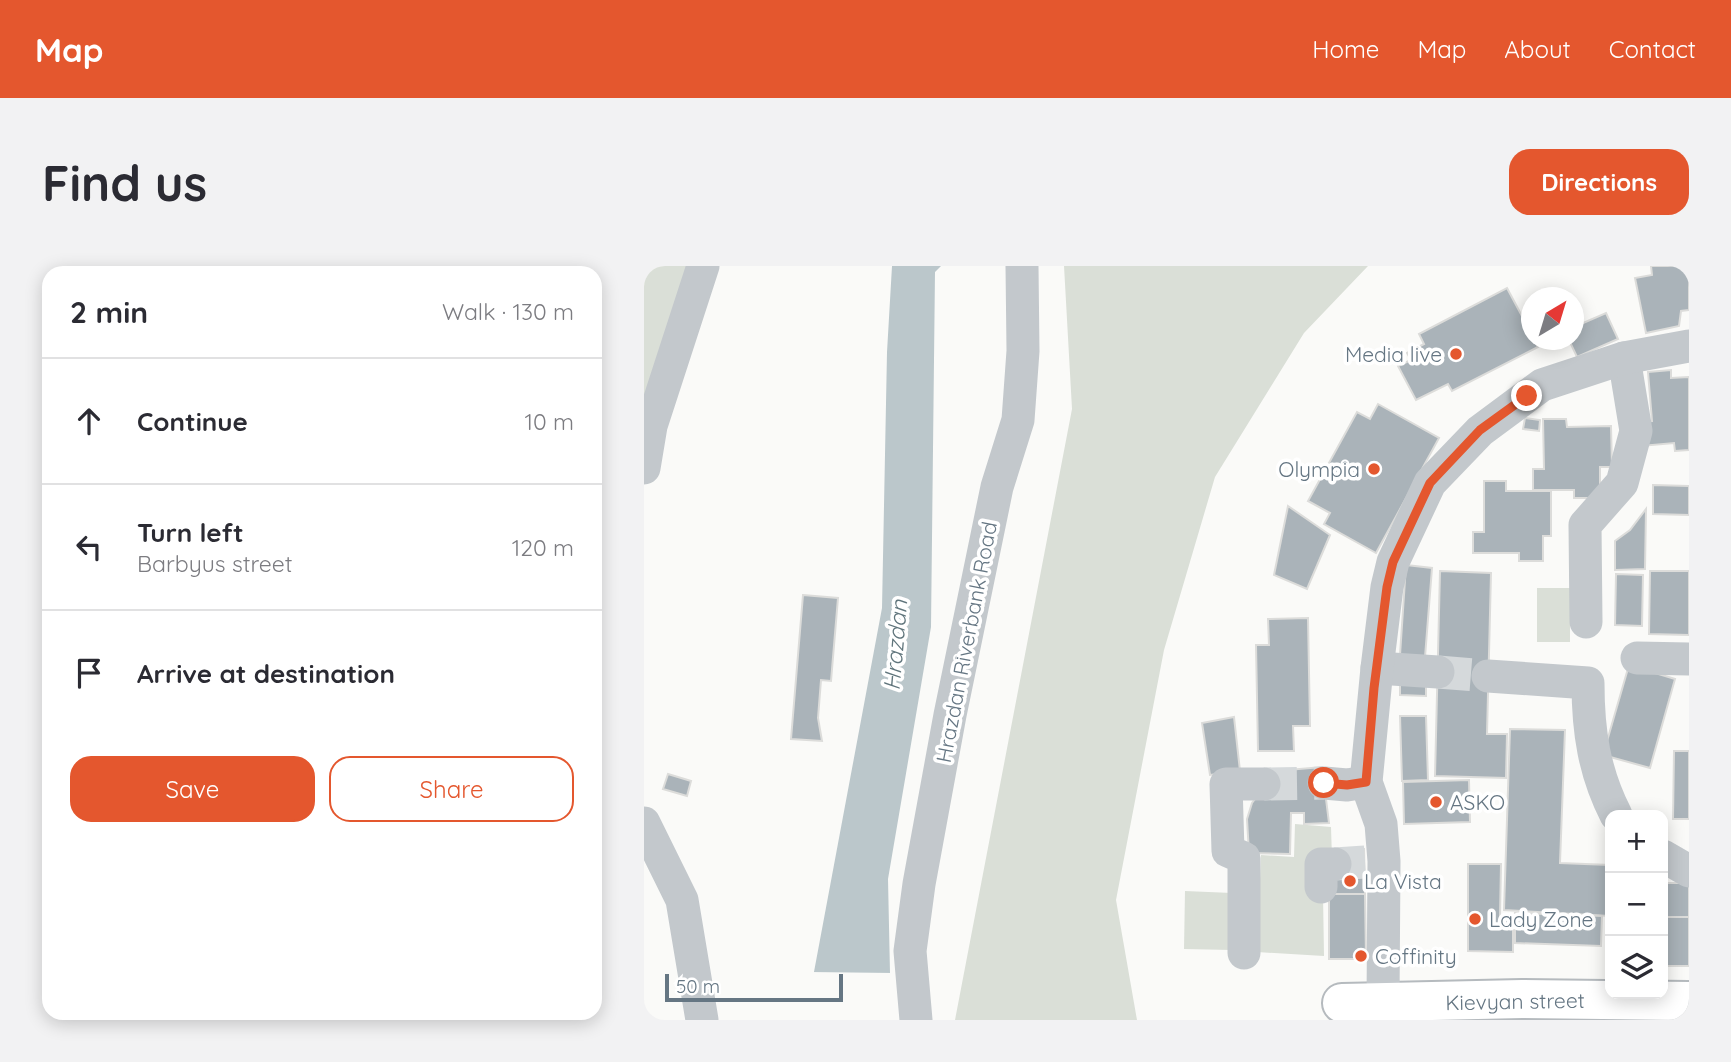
<!DOCTYPE html>
<meta charset="utf-8">
<style>
body{margin:0;font-family:Quicksand,sans-serif;background:#f2f2f3;color:#2b2b33}
.controls{position:absolute;right:21px;bottom:21px;display:grid;overflow:hidden;border-radius:14px;box-shadow:0 4px 18px #0003}
.controls button{width:63px;height:63px;display:grid;place-items:center;padding:0;border:0;border-bottom:2px solid #e1e1e2;background:#fff;color:#2b2b33;font:35px sans-serif}
.compass{position:absolute;left:877px;top:21px;width:63px;height:63px;border-radius:50%;background:#fff;box-shadow:0 4px 18px #0003;rotate:38deg}
.scale{position:absolute;left:21px;bottom:18px;width:178px;box-sizing:border-box;padding-left:7px;border:4px solid #657683;border-top:0;font-size:19px;line-height:24px;white-space:nowrap;color:#657683;-webkit-text-stroke:5px #fff;paint-order:stroke}
.stop{position:absolute;width:21px;height:21px;margin:-16px;border:5px solid #e4572e;border-radius:50%;background:#fff}
.stop.end{background:#e4572e;border-color:#fff;box-shadow:0 2px 7px #0008}
.list{margin:0;padding:0;list-style:none}
h2{display:flex;justify-content:space-between;align-items:center;height:91px;margin:0;padding:0 28px;font-size:30px}
h2 small{font-size:23px;font-weight:400;color:#7c7c81}
.list li{display:grid;grid-template-columns:46px 1fr auto;gap:21px;align-items:center;box-sizing:border-box;height:126px;padding:0 28px;border-top:2px solid #e1e1e2}
.list b{display:block;font-size:26px;white-space:nowrap}
.list p{margin:0;font-size:23px;white-space:nowrap;color:#7c7c81}
.list em{font-size:23px;font-style:normal;color:#7c7c81}
.actions{display:flex;gap:14px;padding:21px 28px}
.actions a{flex:1;padding:16px 0;border:2px solid #e4572e;border-radius:21px;text-align:center;font-size:24px;color:#e4572e}
.actions .main{background:#e4572e;color:#fff}
.icon{flex:none;width:38px;height:38px;fill:none;stroke:currentColor;stroke-width:2;stroke-linecap:round;stroke-linejoin:round}
.map{position:relative;flex:none;width:1045px;height:754px;overflow:hidden;border-radius:21px}
header{display:flex;align-items:center;gap:42px;box-sizing:border-box;height:98px;padding:0 35px;background:#e4572e;color:#fff}
header strong{font-size:33px}
nav{display:flex;gap:38px;margin-inline-start:auto;font-size:24px}
.intro{display:flex;align-items:center;justify-content:space-between;box-sizing:border-box;height:168px;padding:0 42px}
h1{margin:0;font-size:49px}
.button{padding:18px 32px;border-radius:21px;background:#e4572e;color:#fff;font-size:24px;font-weight:700}
main{display:flex;gap:42px;padding:0 42px}
aside{flex:1;background:#fff;border-radius:21px;box-shadow:0 4px 18px #0003}
.map>svg:first-child{display:block}
</style>
<header>
<strong>Map</strong>
<nav><a>Home</a><a>Map</a><a>About</a><a>Contact</a></nav>
</header>
<div class="intro"><h1>Find us</h1><a class="button">Directions</a></div>
<main>
<aside>
<h2>2 min<small>Walk · 130 m</small></h2>
<ul class="list">
<li><svg class="icon" aria-label="ahead" viewBox="0 0 24 24"><path d="M12 20V5M6 11l6-6 6 6"/></svg><div><b>Continue</b></div><em>10 m</em></li>
<li><svg class="icon" aria-label="left" viewBox="0 0 24 24"><path d="M17 20v-9H6M10 6l-5 5 5 5"/></svg><div><b>Turn left</b><p>Barbyus street</p></div><em>120 m</em></li>
<li><svg class="icon" aria-label="arrive" viewBox="0 0 24 24"><path d="M6 21V4h12l-3 4 3 4H6"/></svg><div><b>Arrive at destination</b></div></li>
</ul>
<div class="actions"><a class="main">Save</a><a>Share</a></div>
</aside>
<div class="map">
<svg width="1045" height="754" viewBox="0 0 1045 754">
<rect width="100%" height="100%" fill="#fafaf8"/>
<!-- green -->
<g fill="#dadfd7">
<polygon points="0,0 43,0 0,149"/>
<polygon points="420,0 724,0 660,67 571,211 520,384 472,634 493,754 311,754 428,143"/>
<rect x="893" y="322" width="33" height="54"/>
<polygon points="651,558 687,561 688,593 679,628 680,690 613,686 617,589 650,591"/>
<polygon points="541,625 588,627 587,684 540,683"/>
</g>
<!-- water -->
<polygon fill="#bbc7cb" points="248,0 297,0 291,6 287,361 244,613 247,754 161,754 238,342 243,86"/>
<!-- pier -->
<polygon fill="#fafaf8" points="166,706 249,707 250,754 158,754"/>
<!-- building -->
<g fill="#aab3b9" stroke="#dcdcda" stroke-width="2">
<polygon points="1007,0 1045,0 1045,44 1037,45 1035,60 1002,67 991,12 1008,9"/>
<polygon points="863,22 888,69 888,74 890,74 894,81 808,125 804,118 772,134 754,100 767,94 763,87 780,78 775,68"/>
<polygon points="962,47 974,73 933,91 925,74 930,74 930,61"/>
<polygon points="1027,104 1027,112 1045,111 1045,184 1031,185 1030,177 997,180 995,156 1008,155 1004,106"/>
<polygon points="734,138 795,172 732,287 680,258 686,247 664,235 713,146 726,153"/>
<polygon points="881,152 896,154 895,165 879,163"/>
<polygon points="899,153 922,153 923,161 967,160 968,201 956,201 956,232 930,232 930,224 889,224 889,203 900,203"/>
<polygon points="840,215 862,215 862,225 907,225 907,270 899,270 899,295 875,295 875,287 829,287 829,266 840,266"/>
<polygon points="1009,219 1045,220 1045,249 1009,248"/>
<polygon points="644,240 686,269 663,323 630,309"/>
<polygon points="1002,243 1001,303 971,304 971,275 986,264"/>
<polygon points="762,299 788,302 781,391 756,389"/>
<polygon points="796,305 847,307 843,468 863,468 862,512 791,510"/>
<polygon points="1006,305 1045,305 1045,369 1005,368"/>
<polygon points="972,308 999,309 998,360 971,359"/>
<polygon points="159,329 194,332 187,415 177,414 174,452 178,475 147,473"/>
<polygon points="664,352 666,460 649,460 650,485 614,485 612,379 625,379 624,353"/>
<polygon points="985,399 1031,413 1006,502 959,489"/>
<polygon points="756,414 782,414 782,430 756,429"/>
<polygon points="756,450 782,450 784,514 758,515"/>
<polygon points="590,451 596,505 566,509 558,457"/>
<polygon points="866,463 921,464 916,597 966,599 966,650 860,644"/>
<polygon points="1030,485 1045,485 1045,553 1029,553"/>
<polygon points="678,501 685,557 660,558 660,547 647,547 646,588 605,587 603,553 608,537 620,521 620,506"/>
<polygon points="24,508 47,515 43,530 19,523"/>
<polygon points="825,514 826,556 760,558 759,516"/>
<polygon points="691,583 720,583 721,628 691,629"/>
<polygon points="824,598 857,598 856,651 869,651 869,686 824,685"/>
<rect x="1019" y="617" width="26" height="34"/>
<polygon points="685,628 721,628 722,693 685,693"/>
<polygon points="871,647 958,650 957,680 871,677"/>
<rect x="1019" y="651" width="26" height="49"/>
</g>
<g fill="none" stroke-linecap="round" stroke-linejoin="round">
<!-- minor-tunnel -->
<g stroke="#d5d9db" stroke-width="33" stroke-dasharray="33 17" stroke-linecap="butt">
<polyline points="794,406 844,410"/>
<polyline points="620,518 680,517"/>
<polyline points="691,598 721,596"/>
</g>
<!-- major casing -->
<g stroke="#b5babe" stroke-width="42">
<polyline id="major" points="698,737 878,733 1045,735"/>
</g>
<!-- minor -->
<g stroke="#c3c8cc" stroke-width="33">
<polyline points="0,202 7,160 59,0"/>
<polyline points="942,356 941,259 978,217 992,165 980,92"/>
<polyline points="993,392 1045,393"/>
<polyline points="733,402 794,406"/>
<path d="M844,410L944,417C944,465 950,506 972,549"/>
<polyline points="680,517 703,519 722,516"/>
<polyline points="0,557 38,634 58,754"/>
<polyline points="1019,590 1045,605"/>
<polyline points="677,621 677,598 691,598"/>
<polyline points="600,687 600,592 584,585 582,518 620,518"/>
<polyline points="739,737 740,595 737,558 722,516 733,402 743,321 749,296 786,217 836,165 898,119 980,92 1045,80"/>
<polyline points="272,754 266,685 275,618 306,449 353,221 374,154 379,85 378,0"/>
</g>
<!-- major -->
<use href="#major" stroke="#fff" stroke-width="38"/>
</g>
<g fill="none" stroke-linecap="round" stroke-linejoin="round">
<!-- route -->
<polyline stroke="#e4572e" stroke-width="9" points="680,517 703,519 722,516 730,422 743,321 749,296 786,217 836,164 883,130"/>
</g>
<!-- markers -->
<g fill="#e4572e" stroke="#fff" stroke-width="2.5">
<circle cx="812" cy="88" r="7"/>
<circle cx="730" cy="203" r="7"/>
<circle cx="792" cy="536" r="7"/>
<circle cx="706" cy="615" r="7"/>
<circle cx="831" cy="653" r="7"/>
<circle cx="717" cy="690" r="7"/>
</g>
<g text-anchor="middle" dominant-baseline="central" stroke-width="7" stroke-linejoin="round" paint-order="stroke">
<!-- poi labels -->
<g font-size="21" fill="#657683" stroke="#fff" text-anchor="start">
<text x="798" y="88" text-anchor="end">Media live</text>
<text x="716" y="203" text-anchor="end">Olympia</text>
<text x="806" y="536">ASKO</text>
<text x="720" y="615">La Vista</text>
<text x="845" y="653">Lady Zone</text>
<text x="731" y="690">Coffinity</text>
</g>
<!-- street labels -->
<g font-size="21" fill="#657683" stroke="#fff">
<text transform="translate(322 376) rotate(-79)">Hrazdan Riverbank Road</text>
<text transform="translate(871 735) rotate(-1)">Kievyan street</text>
</g>
<!-- water labels -->
<g font-size="23" font-style="italic" fill="#60757c" stroke="#fff">
<text transform="translate(251 379) rotate(-85)">Hrazdan</text>
</g>
</g>
</svg>
<div class="controls">
<button>+</button>
<button>−</button>
<button><svg class="icon" aria-label="layers" viewBox="0 0 24 24"><path d="M12 4l9 5-9 5-9-5zM3 14l9 5 9-5"/></svg></button>
</div>
<svg class="compass" viewBox="-18 -18 36 36"><path d="M0-13l5 13h-10z" fill="#e53935"/><path d="M0 13l5-13h-10z" fill="#7c7c81"/></svg>
<div class="scale">50 m</div>
<div class="stop" style="left:680px;top:517px"></div>
<div class="stop end" style="left:883px;top:130px"></div>
</div>
</main>
